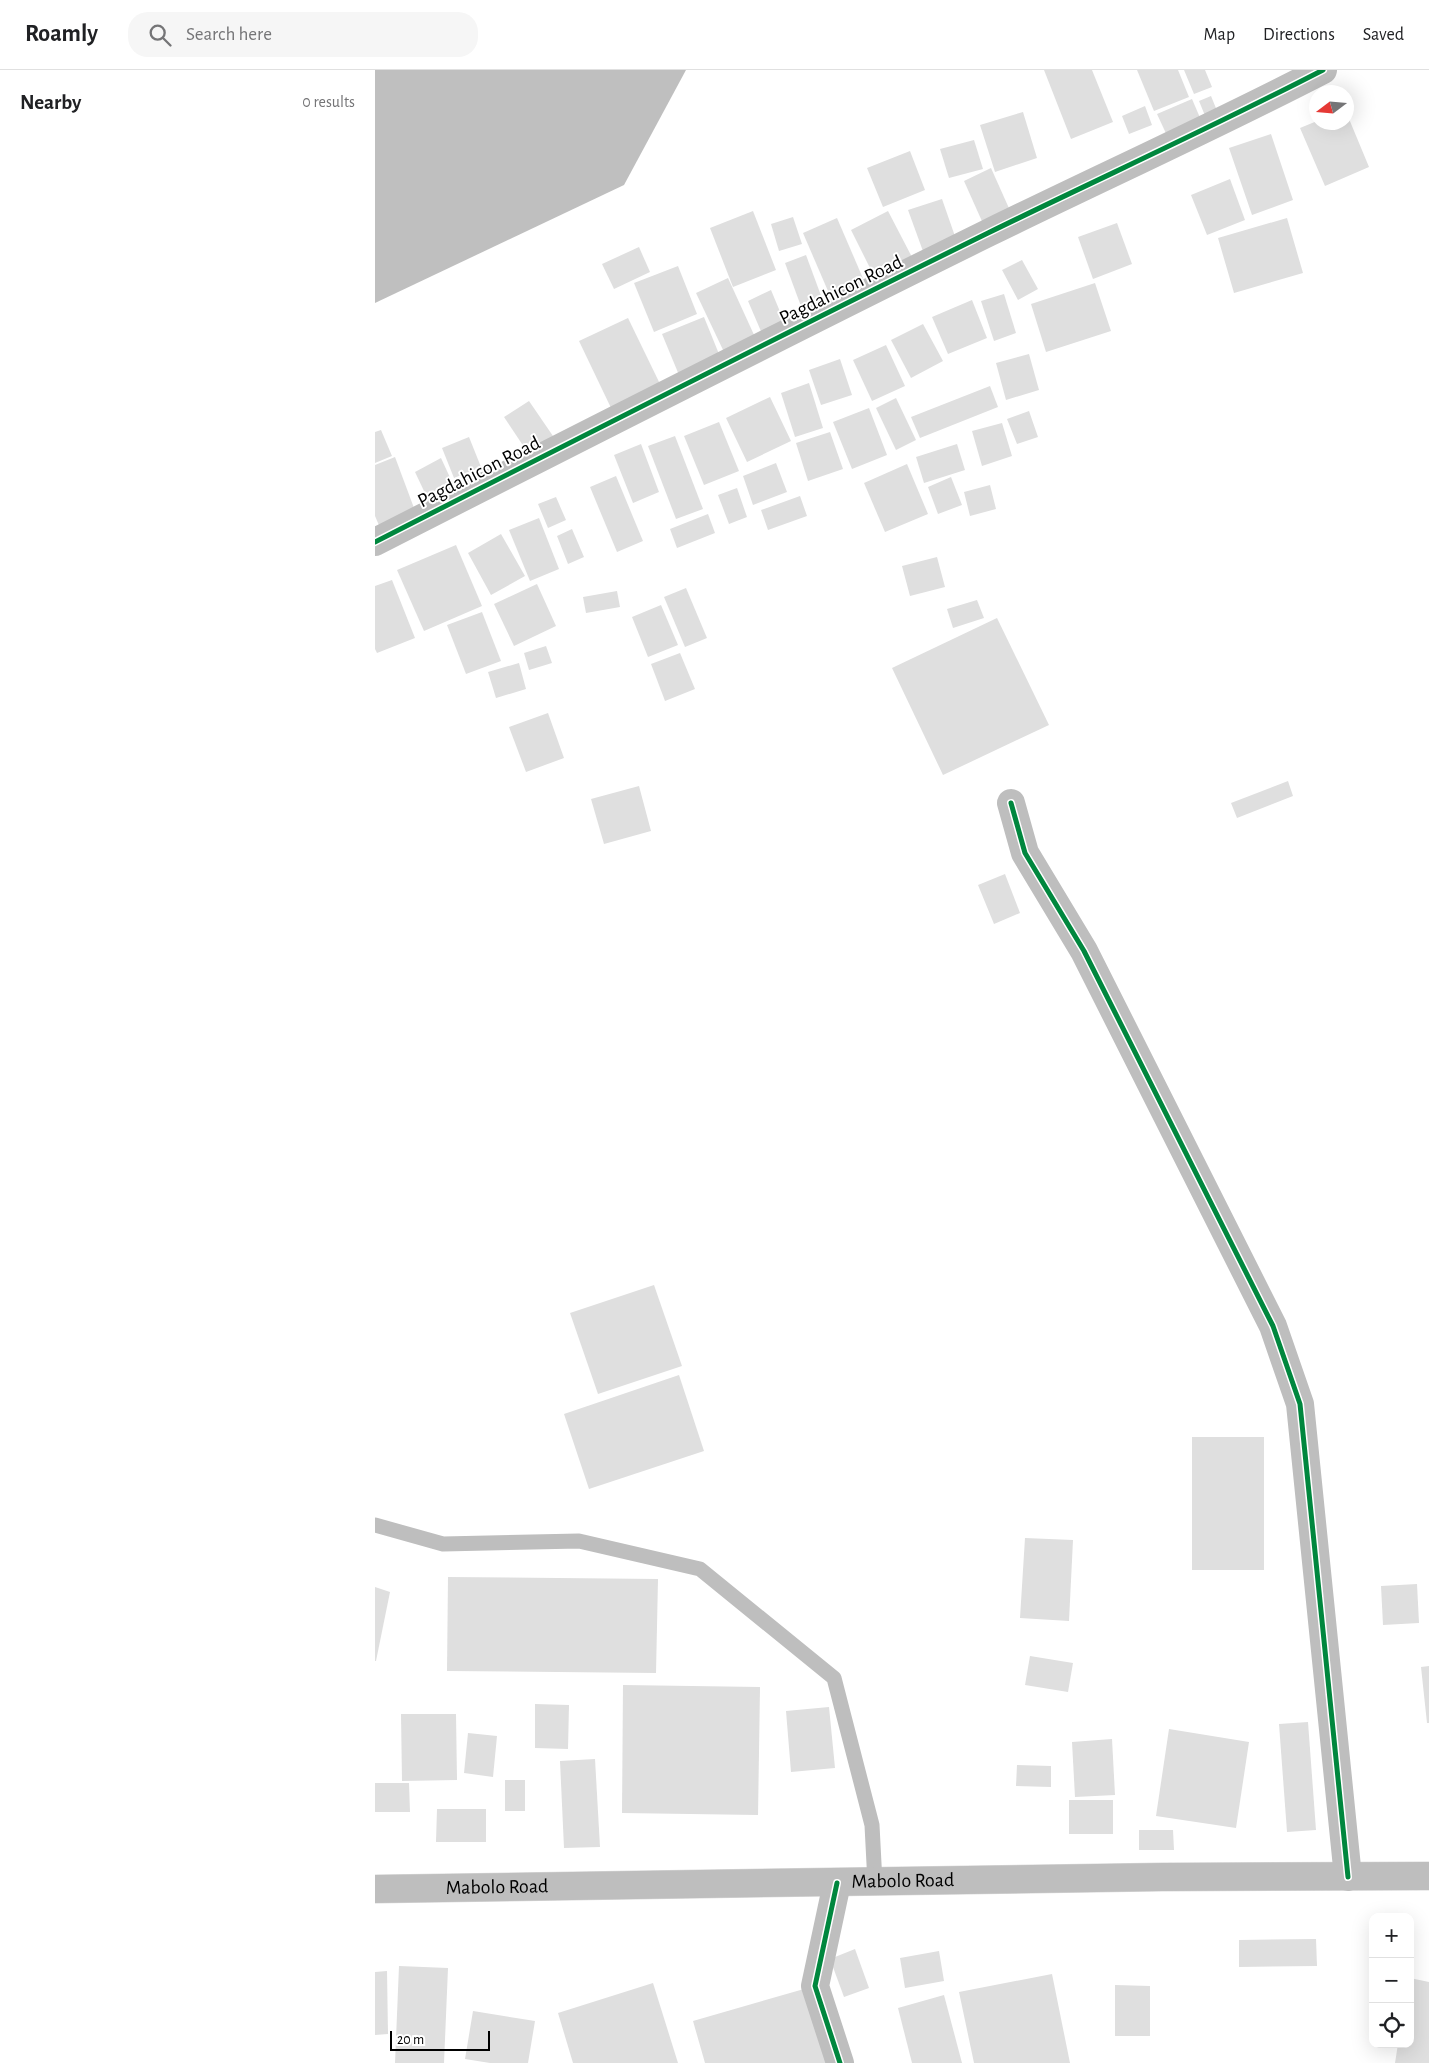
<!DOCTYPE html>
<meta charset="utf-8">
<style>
body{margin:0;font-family:"Alegreya Sans",sans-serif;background:#f6f6f6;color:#202124}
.controls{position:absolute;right:15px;bottom:15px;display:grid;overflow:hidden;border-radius:10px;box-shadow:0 5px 20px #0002}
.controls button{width:45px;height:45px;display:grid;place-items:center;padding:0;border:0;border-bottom:1px solid #e0e0e0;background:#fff;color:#202124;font:25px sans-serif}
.compass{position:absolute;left:934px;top:15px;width:45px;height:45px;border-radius:50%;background:#fff;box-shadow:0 5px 20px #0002;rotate:254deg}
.scale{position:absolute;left:15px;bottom:12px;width:100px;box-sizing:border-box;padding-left:5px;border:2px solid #000;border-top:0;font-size:14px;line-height:18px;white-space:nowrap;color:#000;-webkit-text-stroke:4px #fff;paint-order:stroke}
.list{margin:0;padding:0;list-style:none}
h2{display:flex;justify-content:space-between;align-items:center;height:65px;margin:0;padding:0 20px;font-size:21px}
h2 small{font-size:16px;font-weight:400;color:#757577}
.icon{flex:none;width:28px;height:28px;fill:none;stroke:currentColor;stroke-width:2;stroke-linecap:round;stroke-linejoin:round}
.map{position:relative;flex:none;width:1054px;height:1993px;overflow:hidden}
header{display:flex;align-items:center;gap:30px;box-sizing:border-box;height:70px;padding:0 25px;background:#fff;border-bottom:1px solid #e0e0e0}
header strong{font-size:24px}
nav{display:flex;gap:28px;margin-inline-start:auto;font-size:18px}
.search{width:350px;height:45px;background:#f6f6f6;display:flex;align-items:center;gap:12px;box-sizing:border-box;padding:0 18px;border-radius:20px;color:#757577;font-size:19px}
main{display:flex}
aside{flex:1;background:#fff}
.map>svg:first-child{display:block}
</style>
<header>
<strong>Roamly</strong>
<div class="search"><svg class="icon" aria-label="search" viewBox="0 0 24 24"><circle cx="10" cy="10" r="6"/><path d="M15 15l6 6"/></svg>Search here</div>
<nav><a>Map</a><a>Directions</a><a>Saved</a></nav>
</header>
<main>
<aside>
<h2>Nearby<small>0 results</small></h2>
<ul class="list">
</ul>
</aside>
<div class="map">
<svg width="1054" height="1993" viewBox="0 0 1054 1993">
<rect width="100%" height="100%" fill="#fff"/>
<!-- water -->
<polygon fill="#bfbfbf" points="0,0 311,0 249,115 0,233"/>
<!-- building -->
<g fill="#dfdfdf">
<polygon points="669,0 717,0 738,52 696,69"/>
<polygon points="762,0 803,0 814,27 779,41"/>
<polygon points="809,0 830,0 837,17 819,24"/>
<polygon points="836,26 845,48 833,53 824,31"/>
<polygon points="817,29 829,57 795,72 782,44"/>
<polygon points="770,36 777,55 754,64 747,46"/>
<polygon points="648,42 662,88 620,102 605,55"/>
<polygon points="972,44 994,97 950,116 925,58 942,51 942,52 972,52"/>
<polygon points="896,64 918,130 877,145 854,78"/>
<polygon points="599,70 608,99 574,108 565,79"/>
<polygon points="535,81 550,120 508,137 492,98"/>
<polygon points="616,98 637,145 610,158 589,111"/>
<polygon points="855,109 870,150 832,165 816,125"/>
<polygon points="567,129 582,172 549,184 533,140"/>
<polygon points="378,141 401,200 358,217 335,158"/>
<polygon points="513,141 539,191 501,210 476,160"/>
<polygon points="418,147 427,174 404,181 396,154"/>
<polygon points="462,148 490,213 456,228 428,163"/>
<polygon points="912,148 928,203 859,223 843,168"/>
<polygon points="742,153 757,194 718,209 703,167"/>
<polygon points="264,177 275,202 239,219 227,194"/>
<polygon points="431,185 448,231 427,239 410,193"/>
<polygon points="647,190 663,219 643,230 627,200"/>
<polygon points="303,196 322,244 279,262 259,213"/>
<polygon points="353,208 380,267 349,282 321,223"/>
<polygon points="720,213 736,261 671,282 656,234"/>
<polygon points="396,220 411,256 388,266 373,231"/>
<polygon points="629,224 641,263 619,271 606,231"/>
<polygon points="597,230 612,268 573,284 557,247"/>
<polygon points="329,247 346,289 304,305 287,264"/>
<polygon points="253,248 286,316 237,340 204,271"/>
<polygon points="548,254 568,291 536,308 516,270"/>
<polygon points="511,275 530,316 497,331 478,290"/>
<polygon points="654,284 664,320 631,330 621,293"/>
<polygon points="465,289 477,325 446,335 434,300"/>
<polygon points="434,313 448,358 420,367 406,323"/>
<polygon points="615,316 623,337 545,368 536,347"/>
<polygon points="395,327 416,371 372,392 351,348"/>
<polygon points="521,328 541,370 521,380 501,338"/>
<polygon points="154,331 178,366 153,383 129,347"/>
<polygon points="494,338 512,385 477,399 458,352"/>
<polygon points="654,341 663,367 642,374 632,349"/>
<polygon points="344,352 364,401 329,415 309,366"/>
<polygon points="627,353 637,386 607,396 597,361"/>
<polygon points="6,360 17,386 0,393 0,362"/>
<polygon points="455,362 468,399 433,411 421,373"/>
<polygon points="300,366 328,439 301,449 273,376"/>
<polygon points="94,367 106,397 79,408 67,378"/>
<polygon points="266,374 284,422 258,433 239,385"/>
<polygon points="582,374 590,400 549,413 541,387"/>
<polygon points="20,387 42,446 6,460 0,446 0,395"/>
<polygon points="66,388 84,427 58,440 40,402"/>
<polygon points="401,393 412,422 378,435 368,406"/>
<polygon points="532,394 553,444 510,462 489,413"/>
<polygon points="241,406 268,471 242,482 215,417"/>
<polygon points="576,407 587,435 563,444 553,417"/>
<polygon points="615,415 621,439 595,446 589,422"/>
<polygon points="362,418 372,447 354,454 343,425"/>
<polygon points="425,426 432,446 393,460 386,440"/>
<polygon points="181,427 191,450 173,458 163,434"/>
<polygon points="333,444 340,463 302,478 295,459"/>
<polygon points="164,448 184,499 155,511 134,460"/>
<polygon points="197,459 209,487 193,494 182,466"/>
<polygon points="126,464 150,506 116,525 93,483"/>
<polygon points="81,475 107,536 49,561 22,500"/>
<polygon points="562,487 570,517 535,526 527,496"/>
<polygon points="17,510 40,568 2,583 0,579 0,516"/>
<polygon points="162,514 181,556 139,576 119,534"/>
<polygon points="311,518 332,568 310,577 289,527"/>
<polygon points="242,521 245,537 211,543 208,527"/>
<polygon points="602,530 609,548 578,558 572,539"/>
<polygon points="286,535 303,575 273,587 257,547"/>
<polygon points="107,542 126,591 91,604 72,555"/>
<polygon points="622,548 674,655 568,705 517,598"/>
<polygon points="171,576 177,593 154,600 149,583"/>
<polygon points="305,583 320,619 290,631 276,594"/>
<polygon points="144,593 151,619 121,628 113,602"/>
<polygon points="173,643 189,688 151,702 134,657"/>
<polygon points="913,711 918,726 862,748 856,733"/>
<polygon points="264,716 276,761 229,774 216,729"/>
<polygon points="630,804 645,843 619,854 603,815"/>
<polygon points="279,1215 307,1296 223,1324 195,1243"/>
<polygon points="304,1305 329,1381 214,1419 189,1344"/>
<rect x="817" y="1367" width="72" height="133"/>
<polygon points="650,1468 698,1470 694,1551 645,1548"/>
<polygon points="73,1507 283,1509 281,1603 72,1601"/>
<polygon points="1042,1514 1044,1553 1008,1555 1006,1516"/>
<polygon points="0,1517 15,1522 1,1591 0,1591"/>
<polygon points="655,1586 698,1593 693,1622 650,1615"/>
<polygon points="1054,1596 1054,1653 1052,1653 1046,1597"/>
<polygon points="248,1615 385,1617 383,1745 247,1743"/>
<polygon points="160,1634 194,1635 193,1679 160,1678"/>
<polygon points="454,1637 460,1698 416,1702 411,1641"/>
<polygon points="26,1644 81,1644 82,1710 27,1711"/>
<polygon points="933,1652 941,1760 912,1762 904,1654"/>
<polygon points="794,1659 874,1672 861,1758 781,1746"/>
<polygon points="93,1663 122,1666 118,1707 89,1703"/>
<polygon points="737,1669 740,1725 700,1727 697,1672"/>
<polygon points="220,1689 225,1777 189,1778 185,1691"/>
<polygon points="642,1695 676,1696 676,1717 641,1716"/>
<rect x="130" y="1710" width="20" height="31"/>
<polygon points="0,1713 34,1713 35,1742 0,1742"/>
<rect x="694" y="1730" width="44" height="34"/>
<polygon points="62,1739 111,1739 111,1772 61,1772"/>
<polygon points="764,1760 798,1760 799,1780 764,1780"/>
<polygon points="941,1869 942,1896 864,1897 864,1870"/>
<polygon points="480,1879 494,1918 469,1927 455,1889"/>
<polygon points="564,1881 569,1911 530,1918 525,1888"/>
<polygon points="24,1896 73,1898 69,1993 20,1993"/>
<polygon points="12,1901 13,1964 0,1965 0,1902"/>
<polygon points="677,1904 695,1993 599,1993 584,1922"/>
<polygon points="1035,1908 1054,1912 1054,1993 1020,1993 1023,1974 1035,1974"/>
<polygon points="278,1913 303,1993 198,1993 183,1943"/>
<polygon points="740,1915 775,1916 775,1966 740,1966"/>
<polygon points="429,1919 455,1993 330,1993 318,1951"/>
<polygon points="569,1925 587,1993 537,1993 523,1938"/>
<polygon points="98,1941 160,1951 153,1993 115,1993 90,1989"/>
</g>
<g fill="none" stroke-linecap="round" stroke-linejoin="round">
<!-- trunk casing -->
<g stroke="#dbdbdb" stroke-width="29">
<g id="trunk">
<path id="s1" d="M0,1819L787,1807L1054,1806"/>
</g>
</g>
<!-- service -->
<polyline stroke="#bebebe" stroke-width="15" points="0,1455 68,1474 204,1471 325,1499 459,1608 497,1755 500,1813"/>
<!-- minor -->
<g stroke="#bebebe" stroke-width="28">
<path d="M0,472C204,368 408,264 613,163C725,108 838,57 948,0"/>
<polyline points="636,733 650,783 709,881 898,1256 925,1334 973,1807"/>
<polyline points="462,1813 440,1916 465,1993"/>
</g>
<!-- trunk -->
<use href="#trunk" stroke="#bebebe" stroke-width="28"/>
<!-- cycleway casing -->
<g stroke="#fff" stroke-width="8">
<g id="cycleway">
<path d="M0,472C204,368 408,264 613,163C725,108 838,57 948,0"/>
<polyline points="636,733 650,783 709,881 898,1256 925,1334 973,1807"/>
<polyline points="462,1813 440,1916 465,1993"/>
</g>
</g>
<!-- cycleway -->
<use href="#cycleway" stroke="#00873e" stroke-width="5"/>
</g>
<g text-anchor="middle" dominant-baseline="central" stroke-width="4" stroke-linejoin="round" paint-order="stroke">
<!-- street labels -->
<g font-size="20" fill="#000" stroke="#fff">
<text transform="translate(466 220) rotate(-26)">Pagdahicon Road</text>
<text transform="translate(104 402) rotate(-27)">Pagdahicon Road</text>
<text stroke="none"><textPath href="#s1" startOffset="528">Mabolo Road</textPath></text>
<text stroke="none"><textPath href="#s1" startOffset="122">Mabolo Road</textPath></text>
</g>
</g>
</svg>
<div class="controls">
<button>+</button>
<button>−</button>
<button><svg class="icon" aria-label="locate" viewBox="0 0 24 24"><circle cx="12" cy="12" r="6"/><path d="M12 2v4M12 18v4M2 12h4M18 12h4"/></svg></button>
</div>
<svg class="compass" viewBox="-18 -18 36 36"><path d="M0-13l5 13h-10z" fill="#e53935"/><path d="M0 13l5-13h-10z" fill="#757577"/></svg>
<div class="scale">20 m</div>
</div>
</main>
